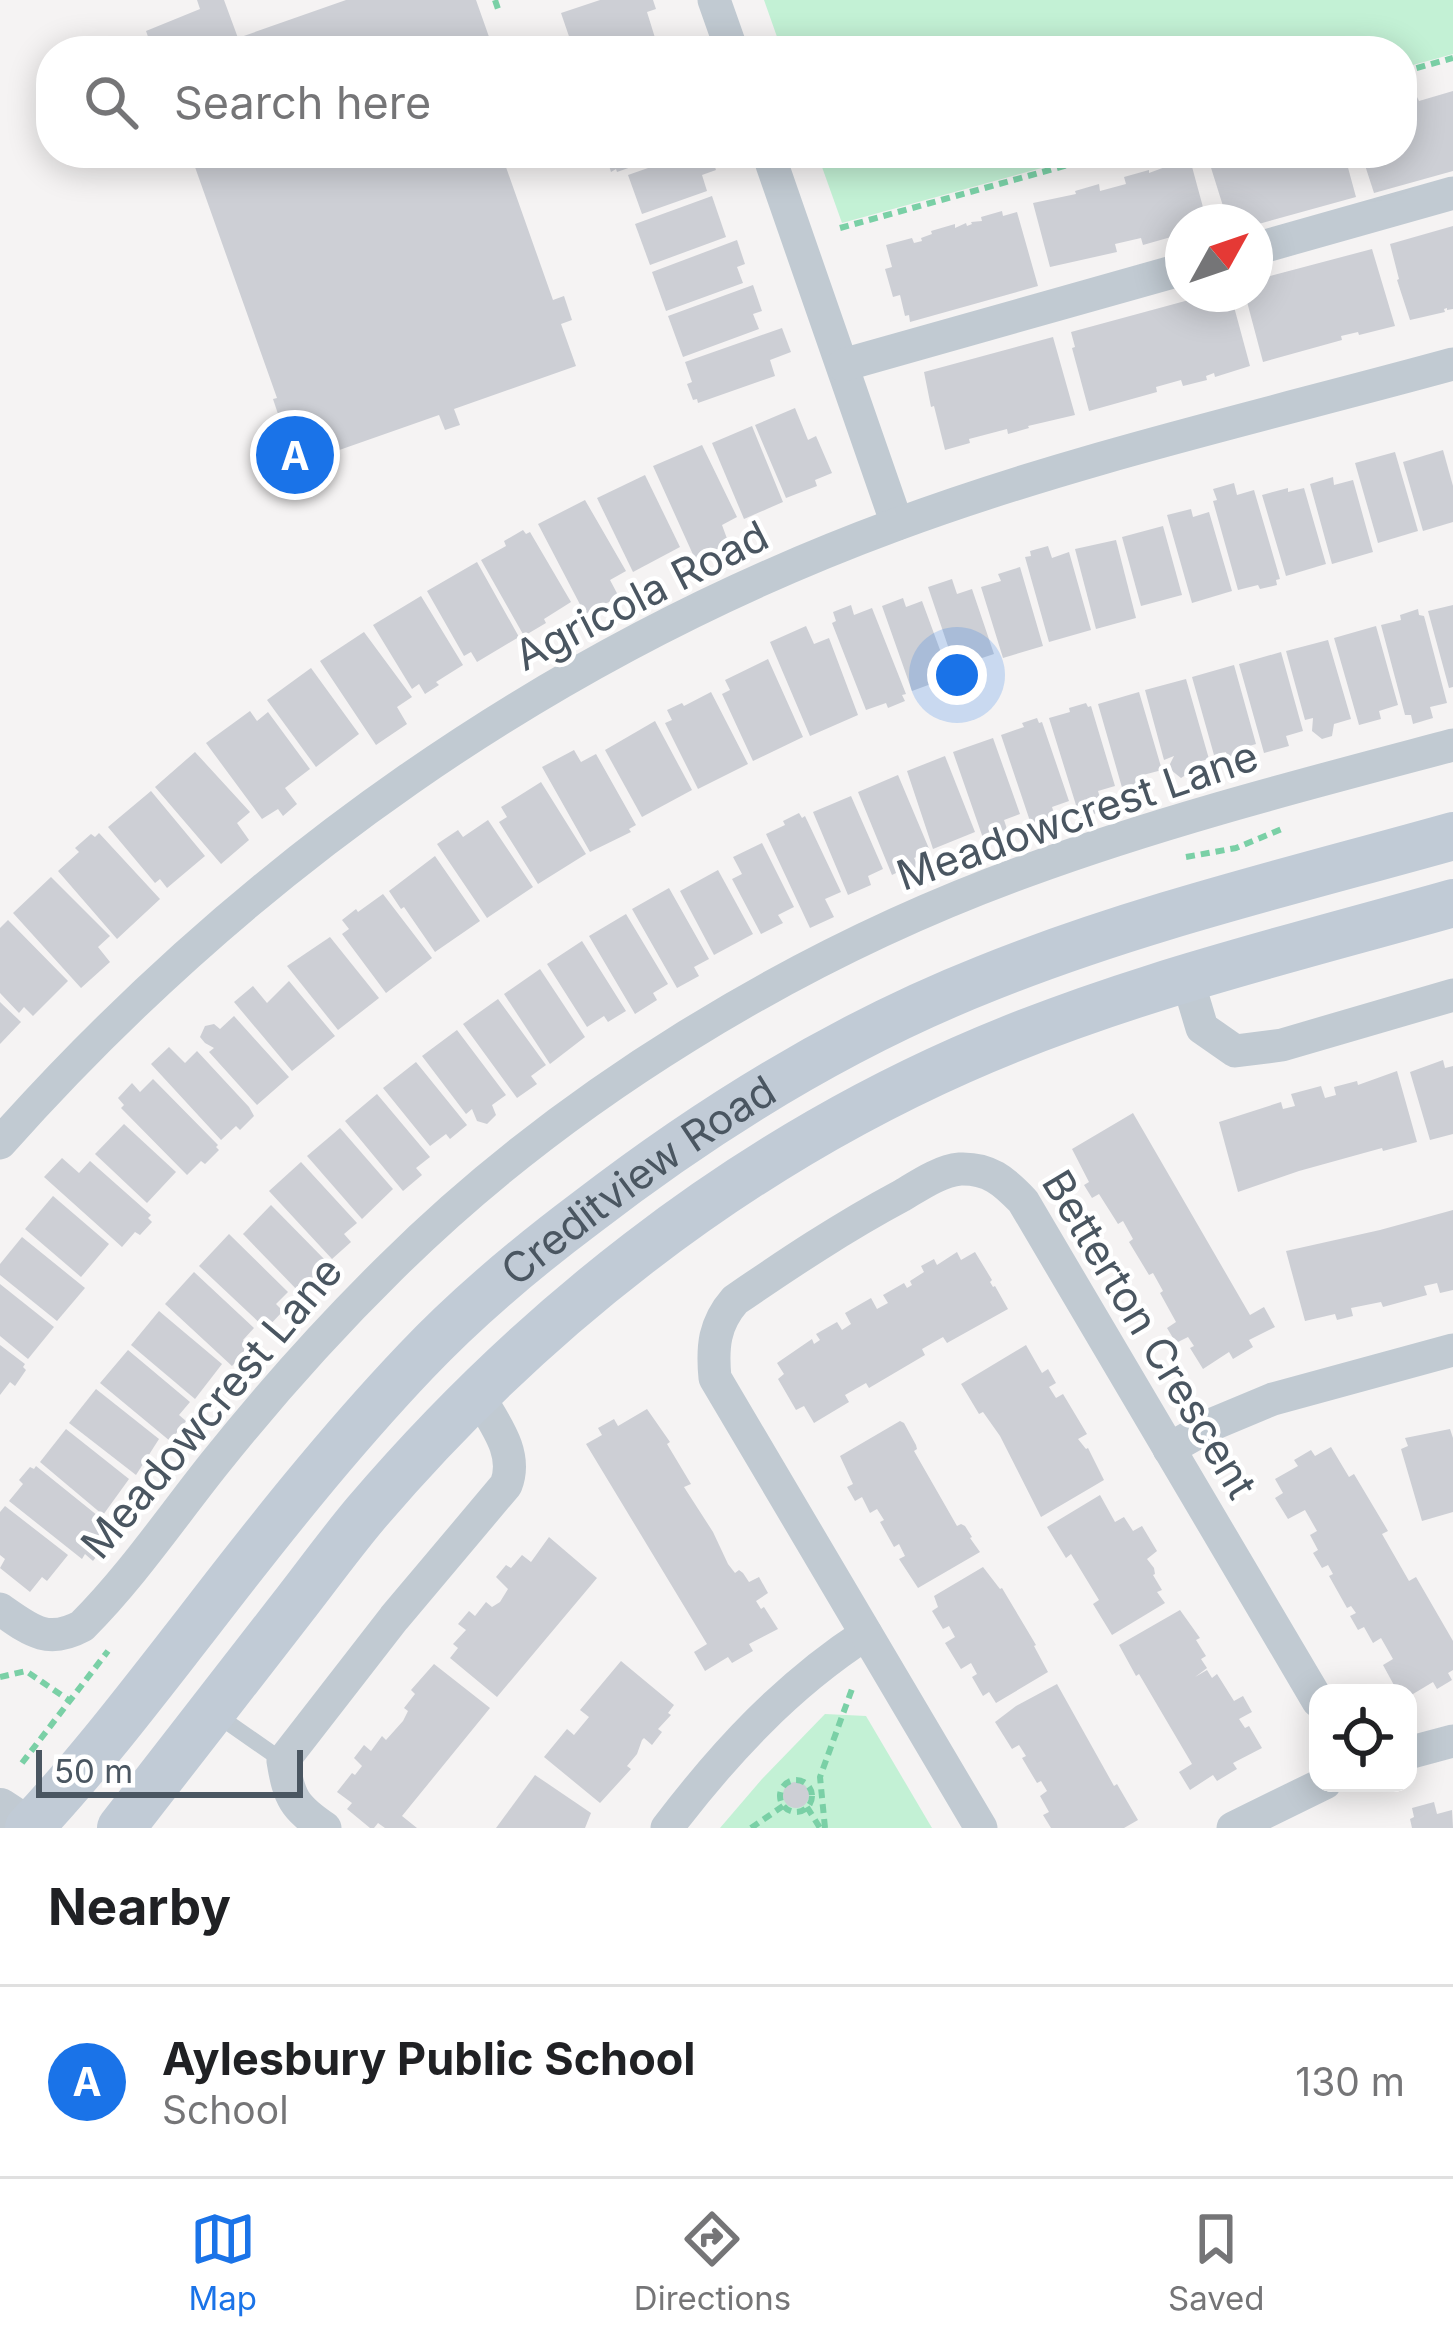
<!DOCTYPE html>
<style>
body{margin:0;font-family:Inter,sans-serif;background:#f6f6f6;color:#202124}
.controls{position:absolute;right:36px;bottom:36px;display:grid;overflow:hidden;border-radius:24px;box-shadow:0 6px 30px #0003}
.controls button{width:108px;height:108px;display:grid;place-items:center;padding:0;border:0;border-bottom:3px solid #e0e0e0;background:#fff;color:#202124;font:60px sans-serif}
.compass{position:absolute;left:1165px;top:204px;width:108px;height:108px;border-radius:50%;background:#fff;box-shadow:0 6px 30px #0003;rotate:50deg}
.scale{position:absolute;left:36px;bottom:30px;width:267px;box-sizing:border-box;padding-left:12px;border:6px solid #4a5661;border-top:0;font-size:33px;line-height:42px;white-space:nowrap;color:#4a5661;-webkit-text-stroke:9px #fff;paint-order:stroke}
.you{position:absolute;left:957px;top:675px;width:42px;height:42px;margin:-30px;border:9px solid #fff;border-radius:50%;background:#1a73e8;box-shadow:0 0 0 18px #1a73e833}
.badge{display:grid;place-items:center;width:78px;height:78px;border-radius:50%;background:#1a73e8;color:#fff;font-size:39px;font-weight:700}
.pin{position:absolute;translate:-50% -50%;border:6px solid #fff;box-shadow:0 3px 12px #0006}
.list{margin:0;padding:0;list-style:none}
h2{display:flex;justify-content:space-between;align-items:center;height:156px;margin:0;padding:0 48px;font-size:51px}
h2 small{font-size:39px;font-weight:400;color:#757577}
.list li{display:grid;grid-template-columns:78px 1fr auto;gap:36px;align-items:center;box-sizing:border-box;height:192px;padding:0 48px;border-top:3px solid #e0e0e0}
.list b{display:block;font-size:45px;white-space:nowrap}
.list p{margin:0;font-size:39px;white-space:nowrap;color:#757577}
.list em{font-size:39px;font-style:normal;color:#757577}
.icon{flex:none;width:66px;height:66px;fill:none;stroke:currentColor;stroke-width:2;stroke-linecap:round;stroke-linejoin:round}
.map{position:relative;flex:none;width:1453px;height:1828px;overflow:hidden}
.search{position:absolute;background:#fff;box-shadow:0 6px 30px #0003;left:36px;right:36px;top:36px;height:132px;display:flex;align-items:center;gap:30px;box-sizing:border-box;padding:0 42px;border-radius:48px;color:#757577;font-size:45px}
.sheet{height:348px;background:#fff}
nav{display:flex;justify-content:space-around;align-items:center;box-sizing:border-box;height:168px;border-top:3px solid #e0e0e0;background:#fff;font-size:33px;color:#757577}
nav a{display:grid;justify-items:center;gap:6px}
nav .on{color:#1a73e8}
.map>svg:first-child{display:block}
</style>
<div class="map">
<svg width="1453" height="1828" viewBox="0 0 1453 1828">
<rect width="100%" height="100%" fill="#f5f3f3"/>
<!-- green -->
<g fill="#c3f1d5">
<polygon points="764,0 1453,0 1453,54 1402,68 1402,51 782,51"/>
<polygon points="817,153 1096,153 842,223"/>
<polygon points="825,1714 866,1716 932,1828 720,1828 762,1779"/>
</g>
<!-- building -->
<g fill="#cdcfd5">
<polygon points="197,0 224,0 238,38 346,0 476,0 494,51 153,51 146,31 200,9"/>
<polygon points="600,0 653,0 656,9 647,12 656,41 626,51 574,51 561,13"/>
<polygon points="1453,91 1453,171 1374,193 1361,153 1402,153 1402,101 1417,97 1419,101"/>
<polygon points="190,153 501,153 553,300 564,296 572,320 561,324 576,366 454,409 460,425 445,430 439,415 308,461 293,419 281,423 273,399 277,398"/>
<polygon points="605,153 668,153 668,154 617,172 616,169 611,172"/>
<polygon points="691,153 710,153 716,170 702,175 707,191 642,214 628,175"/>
<polygon points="1215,153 1344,153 1356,197 1255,225 1255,222 1228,222 1207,155"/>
<polygon points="1176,163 1177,166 1191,163 1207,222 1183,222 1183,229 1177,231 1178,235 1143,245 1141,238 1115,244 1117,252 1050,267 1033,203 1076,194 1075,191 1099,184 1100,191 1126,184 1124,177 1149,170 1149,173"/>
<polygon points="712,196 726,237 650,265 635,224"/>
<polygon points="1002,211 1003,216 1017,212 1038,286 910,322 909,315 905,316 900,295 893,297 885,269 892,267 886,245 912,238 914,243 922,241 921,238 932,234 931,231 955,224 955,228 966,223 967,226 972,224 971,222 982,221 981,217"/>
<polygon points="1453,226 1453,309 1447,310 1447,308 1444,309 1445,312 1410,320 1397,280 1399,279 1390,244"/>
<polygon points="737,240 745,264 737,267 743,283 666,311 652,272"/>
<polygon points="1372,249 1395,326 1359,335 1358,332 1341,336 1342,340 1263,362 1246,298 1249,297 1248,294 1255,294 1255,280"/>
<polygon points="753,285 762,311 753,314 759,329 683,357 668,316"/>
<polygon points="1211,294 1228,294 1230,304 1233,303 1250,366 1215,377 1214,373 1206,376 1207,380 1183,386 1181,380 1156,387 1157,392 1089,411 1072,348 1075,347 1071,332"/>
<polygon points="782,328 791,352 770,360 775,376 698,403 697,399 693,400 687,384 692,382 685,362"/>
<polygon points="1053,337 1075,415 1028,426 1029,428 1008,434 1007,429 969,439 970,443 945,450 934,406 931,407 924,372"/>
<polygon points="795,408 808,440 816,436 832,473 815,480 817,486 786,498 755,425"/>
<polygon points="752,426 783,502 744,519 712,443"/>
<polygon points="702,445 737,517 722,525 729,544 695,559 653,466"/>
<polygon points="1443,450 1453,486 1453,522 1423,531 1403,462"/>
<polygon points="1395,452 1418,531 1378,543 1355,463"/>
<polygon points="645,475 680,547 633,572 597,498"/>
<polygon points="1333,477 1334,485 1353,480 1373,552 1332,564 1310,484"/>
<polygon points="1234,483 1237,495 1254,490 1280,579 1276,580 1277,585 1260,589 1258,585 1238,590 1213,501 1217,500 1213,489"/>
<polygon points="1288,488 1288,492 1304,488 1326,564 1286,576 1262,495"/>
<polygon points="585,500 626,571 610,580 619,597 585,614 538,524"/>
<polygon points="1191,509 1193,517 1209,512 1232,591 1192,603 1167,515"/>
<polygon points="1163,526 1182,595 1141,606 1122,537"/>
<polygon points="523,530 526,534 530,532 571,602 544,619 546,623 524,636 481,560 506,546 504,541"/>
<polygon points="1116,540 1136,618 1096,629 1075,549"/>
<polygon points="1048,546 1052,558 1069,552 1091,630 1049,642 1025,557 1031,556 1030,551"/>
<polygon points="477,562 519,637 477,662 471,652 464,656 427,591"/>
<polygon points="1020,567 1043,646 1003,658 981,587 1001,581 998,574"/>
<polygon points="952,579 957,594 972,589 994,654 955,667 928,587"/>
<polygon points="421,596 463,665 436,682 439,685 425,694 419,684 412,689 373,625"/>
<polygon points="903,598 906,607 922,601 950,677 912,691 882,606"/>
<polygon points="851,605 854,615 872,608 906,694 902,695 905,701 888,708 886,703 866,710 832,623 836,621 833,612"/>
<polygon points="1453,605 1453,687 1449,688 1428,611"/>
<polygon points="1418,609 1419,615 1424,616 1447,703 1430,707 1433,718 1413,724 1411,715 1405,715 1381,625 1401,620 1400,615"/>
<polygon points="806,626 814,644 829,638 858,715 810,736 770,642"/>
<polygon points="1376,626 1398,705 1379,711 1381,719 1359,725 1334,638"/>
<polygon points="364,632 412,697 397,707 407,724 376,745 320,661"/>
<polygon points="1328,640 1351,719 1334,724 1332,736 1322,739 1312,731 1313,718 1305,720 1286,651"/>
<polygon points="1281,652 1303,731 1286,736 1289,746 1264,753 1239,664"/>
<polygon points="768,659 803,737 753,761 722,694 730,690 725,680"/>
<polygon points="1234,665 1256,744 1239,749 1241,758 1228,761 1226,752 1214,755 1192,677"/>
<polygon points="311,668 359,734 316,767 267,700"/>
<polygon points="1186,679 1209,759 1193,763 1192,771 1181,778 1171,770 1170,764 1174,756 1164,760 1145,690"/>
<polygon points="711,692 748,764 698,789 665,723 672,720 667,710 682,703 684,706"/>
<polygon points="1139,692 1162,770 1143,775 1146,785 1123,791 1098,704"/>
<polygon points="1086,703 1088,707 1091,706 1115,786 1098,791 1104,811 1080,818 1049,718 1070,712 1069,708"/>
<polygon points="250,711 257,721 268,712 310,769 285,788 297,804 283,816 278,809 262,819 206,743"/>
<polygon points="1037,718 1039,723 1042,722 1069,801 1052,807 1058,825 1034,833 1001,735 1024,727 1022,723"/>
<polygon points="655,721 692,790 642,817 605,750"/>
<polygon points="993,738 1020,814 1004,820 1007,829 983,838 953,752"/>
<polygon points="574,750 581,762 596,754 636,825 629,829 631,832 590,852 542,767"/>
<polygon points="195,752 250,812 237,823 249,840 221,864 155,787"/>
<polygon points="945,756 975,832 933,849 907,771"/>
<polygon points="898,775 930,851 914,858 919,868 900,876 898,872 892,875 858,792"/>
<polygon points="541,782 586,854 538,884 499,822 507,817 501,807"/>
<polygon points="151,791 205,856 167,888 160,879 155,883 108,827"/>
<polygon points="851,796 883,869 868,876 871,885 848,895 813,812"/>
<polygon points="799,813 802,818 805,816 841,892 825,899 834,917 810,928 766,834 785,825 783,821"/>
<polygon points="488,820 533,887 487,918 437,844 458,830 463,837"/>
<polygon points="99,833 160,899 117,939 58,871 79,852 75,848 91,834 95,837"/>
<polygon points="762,843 794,907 778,915 783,923 761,934 732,879 742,874 733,857"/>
<polygon points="435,856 480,921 435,952 404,907 401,909 389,891"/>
<polygon points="718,870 753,934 714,955 680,891"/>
<polygon points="51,877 110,936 98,947 110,962 81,988 13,913"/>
<polygon points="669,888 709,959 694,967 699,976 677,988 632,909"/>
<polygon points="383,894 432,958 386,993 342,934 349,929 342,920 356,909 358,912"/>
<polygon points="626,914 668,984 653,993 657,1000 635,1014 589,936"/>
<polygon points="8,920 68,981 33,1016 24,1007 19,1013 0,993 0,928"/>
<polygon points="330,937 379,998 338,1030 287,966"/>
<polygon points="582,941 626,1011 608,1022 604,1016 587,1027 547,964"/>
<polygon points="540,969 585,1037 550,1064 504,994"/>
<polygon points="289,981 335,1036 292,1071 234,1002 253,986 267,1003"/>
<polygon points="498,999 546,1065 531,1076 537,1084 517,1098 463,1024"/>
<polygon points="0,1002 21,1022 0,1044"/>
<polygon points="234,1016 289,1077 257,1105 209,1052 214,1048 205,1043 200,1037 205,1026 214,1024 220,1029"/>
<polygon points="457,1030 506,1095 492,1105 496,1115 487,1124 477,1121 472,1109 466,1114 422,1056"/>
<polygon points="169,1047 185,1063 197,1051 249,1107 254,1116 240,1130 236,1126 221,1140 151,1064"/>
<polygon points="1443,1060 1445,1068 1453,1066 1453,1134 1430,1140 1410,1072"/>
<polygon points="416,1062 467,1125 450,1139 446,1134 430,1146 383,1088"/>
<polygon points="1397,1071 1417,1142 1383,1151 1382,1148 1299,1171 1238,1192 1219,1122 1281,1102 1283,1109 1295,1106 1291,1094 1321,1086 1325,1098 1336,1095 1334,1087 1357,1081 1358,1085"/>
<polygon points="153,1079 218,1145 216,1147 219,1150 205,1164 201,1161 187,1175 121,1108 124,1105 118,1098 132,1083 140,1092"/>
<polygon points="377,1094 430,1157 416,1168 422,1175 403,1191 345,1121"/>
<polygon points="1133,1113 1250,1315 1264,1307 1275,1327 1249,1340 1253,1347 1233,1359 1229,1352 1203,1369 1190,1348 1194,1346 1188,1337 1176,1343 1167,1328 1176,1322 1160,1293 1163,1291 1153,1273 1149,1275 1129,1242 1133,1239 1123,1221 1118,1224 1099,1194 1092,1198 1084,1185 1089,1182 1072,1149"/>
<polygon points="124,1124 176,1172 147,1203 95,1154"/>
<polygon points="340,1128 393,1189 362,1219 307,1156"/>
<polygon points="62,1158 79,1173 90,1161 151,1215 148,1218 152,1222 140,1235 135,1232 122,1247 44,1177"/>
<polygon points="301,1162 357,1223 344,1234 351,1242 332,1259 269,1191"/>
<polygon points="53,1196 109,1244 81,1277 25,1229"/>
<polygon points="271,1205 329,1264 300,1293 243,1234"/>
<polygon points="1453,1210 1453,1290 1440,1293 1437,1283 1424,1286 1427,1295 1383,1307 1381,1302 1351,1308 1353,1316 1337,1320 1335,1314 1305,1321 1286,1251 1380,1230"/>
<polygon points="229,1234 288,1292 276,1304 283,1311 266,1329 199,1266"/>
<polygon points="22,1237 85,1288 57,1321 0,1275 0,1264"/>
<polygon points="957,1252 961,1260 975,1252 992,1280 990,1282 993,1287 995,1286 1008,1309 947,1343 943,1337 922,1349 925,1355 869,1388 866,1383 845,1395 849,1402 814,1423 804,1406 796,1410 778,1379 784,1374 777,1363 812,1339 814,1344 820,1340 816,1334 837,1322 842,1330 851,1324 845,1313 871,1298 877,1309 888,1303 883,1295 904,1283 907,1288 912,1285 910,1281 924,1272 921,1266 934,1259 937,1265"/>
<polygon points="194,1272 254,1328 243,1340 250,1347 232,1366 165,1304"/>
<polygon points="0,1284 54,1327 28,1359 0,1336"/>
<polygon points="159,1311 222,1364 195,1399 131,1345"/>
<polygon points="0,1345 25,1364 23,1367 26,1370 15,1386 10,1382 0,1395"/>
<polygon points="1026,1345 1042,1373 1048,1369 1056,1383 1049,1387 1056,1398 1063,1394 1087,1434 1078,1439 1086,1449 1088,1448 1104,1480 1041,1517 1000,1436 983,1412 979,1414 961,1384"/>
<polygon points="128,1350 190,1402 179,1415 186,1421 170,1441 100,1383"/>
<polygon points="96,1389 159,1439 136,1475 69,1423"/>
<polygon points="647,1409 670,1442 667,1444 691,1484 684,1487 713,1532 728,1564 735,1573 739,1570 743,1573 749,1582 759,1577 768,1593 756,1601 761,1609 764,1607 778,1629 749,1644 753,1651 732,1663 728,1657 705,1671 694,1652 707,1644 586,1444 602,1435 598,1428 614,1419 618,1426"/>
<polygon points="900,1421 904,1423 916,1445 917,1449 914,1451 957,1526 961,1524 965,1526 972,1537 970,1538 980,1552 918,1588 899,1559 905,1556 899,1544 894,1547 880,1522 884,1520 877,1509 870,1513 862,1497 855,1501 847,1487 853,1484 840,1456"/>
<polygon points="66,1429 129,1479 103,1515 40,1462"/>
<polygon points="1450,1429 1453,1438 1453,1512 1422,1521 1401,1449 1408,1446 1405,1438"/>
<polygon points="1331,1447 1349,1477 1354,1474 1388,1531 1382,1534 1409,1581 1416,1577 1453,1641 1453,1670 1448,1673 1452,1680 1437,1689 1433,1682 1408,1697 1408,1693 1401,1693 1397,1686 1395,1687 1383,1665 1393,1659 1381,1638 1373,1643 1364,1627 1358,1630 1350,1616 1356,1613 1351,1606 1347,1608 1329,1576 1333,1574 1328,1565 1322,1568 1313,1553 1318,1550 1310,1535 1317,1531 1305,1510 1288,1519 1275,1498 1283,1493 1275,1479 1298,1466 1294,1460 1311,1450 1315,1456"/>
<polygon points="36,1466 108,1524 97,1537 106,1544 93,1561 85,1554 82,1559 9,1501 23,1484 19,1480 30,1467 34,1469"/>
<polygon points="1100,1495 1115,1522 1124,1517 1133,1531 1142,1526 1157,1551 1147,1559 1154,1568 1155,1574 1153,1575 1162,1590 1157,1592 1165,1603 1112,1635 1093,1604 1099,1600 1071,1554 1066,1558 1047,1527"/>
<polygon points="5,1506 68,1555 47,1581 42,1577 30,1592 0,1568 5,1559 0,1555 0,1512"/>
<polygon points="549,1537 597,1578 497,1697 450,1658 458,1648 453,1644 466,1630 458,1624 469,1611 475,1616 486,1602 492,1607 500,1602 508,1589 496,1577 506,1565 511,1568 522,1555 531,1562"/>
<polygon points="983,1567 1000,1589 1002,1588 1036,1645 1034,1646 1048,1672 996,1703 989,1692 983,1696 972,1677 977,1674 971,1663 961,1669 945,1643 955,1637 949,1626 943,1629 932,1611 938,1607 934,1596"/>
<polygon points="1180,1610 1200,1638 1196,1640 1206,1656 1201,1659 1207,1668 1195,1677 1207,1670 1212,1678 1217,1674 1234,1701 1243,1696 1252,1712 1239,1719 1245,1728 1249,1726 1262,1748 1233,1763 1237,1769 1217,1781 1213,1775 1190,1790 1179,1772 1192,1764 1139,1674 1136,1676 1119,1645"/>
<polygon points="621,1661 674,1705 668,1713 671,1715 658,1729 662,1732 652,1745 644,1738 642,1740 637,1754 627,1766 631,1769 600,1803 544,1757 567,1729 574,1735 589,1717 580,1710"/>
<polygon points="434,1664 490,1708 402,1816 417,1828 385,1828 378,1823 374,1828 370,1828 347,1809 352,1803 337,1792 352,1773 355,1775 362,1766 354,1758 364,1745 371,1751 382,1736 386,1740 403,1721 408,1711 404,1708 415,1694 411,1690"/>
<polygon points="1057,1684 1114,1786 1117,1784 1138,1820 1124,1828 1051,1828 1043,1815 1049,1812 1040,1796 1047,1791 1041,1781 1037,1783 1022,1758 1026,1756 1019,1745 1012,1749 995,1722 1016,1706"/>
<polygon points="535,1775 591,1813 585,1828 496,1828"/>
<circle cx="796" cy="1795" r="13"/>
<polygon points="1434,1802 1437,1814 1452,1810 1453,1828 1412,1828 1410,1819 1414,1817 1412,1808"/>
</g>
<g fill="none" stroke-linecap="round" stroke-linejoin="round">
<!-- path -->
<g stroke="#7ad0a6" stroke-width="6" stroke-dasharray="9 6" stroke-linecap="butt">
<polyline points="495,0 499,12"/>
<polyline points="1402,72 1453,58"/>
<polyline points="840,228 1111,153"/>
<polyline points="1186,857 1236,848 1282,829"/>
<polyline points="0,1677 26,1671 70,1701"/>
<polyline points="22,1763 108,1651"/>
<circle cx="796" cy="1796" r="16"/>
<polyline points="807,1807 820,1828"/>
<polyline points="751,1828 783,1806"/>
<polyline points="825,1828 820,1777 852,1689"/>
</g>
<!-- service -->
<polyline stroke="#c1cad2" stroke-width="16" points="217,1715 283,1761"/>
<!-- minor -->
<g stroke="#c1cad2" stroke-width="33">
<polyline points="714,0 732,51"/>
<polyline points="768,153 897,524"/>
<polyline points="1255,249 1453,193"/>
<polyline points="843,365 1183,269"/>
<polyline points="1187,978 1202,1028 1235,1051 1282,1045 1453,995"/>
<path d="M0,1143C245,868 548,653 895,525C1076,458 1267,415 1453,364"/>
<polyline points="1169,1449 1213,1424 1273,1399 1453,1350"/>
<path d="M0,1609C30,1630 47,1645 82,1626C131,1577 171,1518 214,1464C269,1395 327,1330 390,1268C563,1096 797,954 1026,871C1165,820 1310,783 1453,745"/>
<polyline points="1408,1753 1453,1741"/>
<path d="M325,1828C294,1807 289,1798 283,1761L394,1618L506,1485C519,1452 493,1422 477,1393"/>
<path d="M667,1828C724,1753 787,1685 866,1634"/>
<path d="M981,1828L715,1378C712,1347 714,1324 735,1300C789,1263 843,1227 901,1196C918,1186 939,1171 960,1169C989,1168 1004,1181 1023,1201L1318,1701"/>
<polyline points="1233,1828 1325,1783"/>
</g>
<!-- tertiary -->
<polyline stroke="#c1cad2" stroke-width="42" points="0,1809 29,1828"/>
<!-- secondary -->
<g stroke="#c1cbd6" stroke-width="48">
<path id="s1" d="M29,1828C89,1764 142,1694 196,1625C266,1534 337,1444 416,1361C468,1306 527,1257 587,1212C709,1118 841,1036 985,979C1136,918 1296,880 1453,836"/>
<path d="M121,1828C177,1756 232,1685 288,1613C314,1580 339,1545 366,1513C528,1323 731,1162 961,1060C1118,990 1287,950 1453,903"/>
</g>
</g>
<g text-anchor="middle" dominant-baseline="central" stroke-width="9" stroke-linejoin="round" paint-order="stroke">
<!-- street labels -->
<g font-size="42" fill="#4a5661" stroke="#fff">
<text transform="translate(641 595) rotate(-27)">Agricola Road</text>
<text transform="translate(1077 815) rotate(-19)">Meadowcrest Lane</text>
<text stroke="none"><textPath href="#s1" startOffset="894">Creditview Road</textPath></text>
<text transform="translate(1150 1334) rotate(59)">Betterton Crescent</text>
<text transform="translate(211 1407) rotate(-50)">Meadowcrest Lane</text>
</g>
</g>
</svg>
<div class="controls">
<button><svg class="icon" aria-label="locate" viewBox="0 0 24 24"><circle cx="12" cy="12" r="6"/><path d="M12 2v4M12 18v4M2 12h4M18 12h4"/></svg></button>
</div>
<svg class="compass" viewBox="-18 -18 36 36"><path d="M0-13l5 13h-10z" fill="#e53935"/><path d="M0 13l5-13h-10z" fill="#757577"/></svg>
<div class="scale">50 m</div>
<div class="you"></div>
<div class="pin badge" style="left:295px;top:455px">A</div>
<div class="search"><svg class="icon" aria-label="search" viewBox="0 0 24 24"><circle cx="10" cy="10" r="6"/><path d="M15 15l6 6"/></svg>Search here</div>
</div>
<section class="sheet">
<h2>Nearby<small></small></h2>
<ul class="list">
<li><span class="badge">A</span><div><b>Aylesbury Public School</b><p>School</p></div><em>130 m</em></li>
</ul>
</section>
<nav>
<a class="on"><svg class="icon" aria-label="map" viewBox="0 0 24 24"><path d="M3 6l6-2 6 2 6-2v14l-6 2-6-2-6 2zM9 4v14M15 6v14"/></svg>Map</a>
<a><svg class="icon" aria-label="directions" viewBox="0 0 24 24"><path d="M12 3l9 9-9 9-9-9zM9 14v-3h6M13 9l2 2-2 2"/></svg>Directions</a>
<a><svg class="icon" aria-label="saved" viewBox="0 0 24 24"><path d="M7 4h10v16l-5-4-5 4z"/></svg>Saved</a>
</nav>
